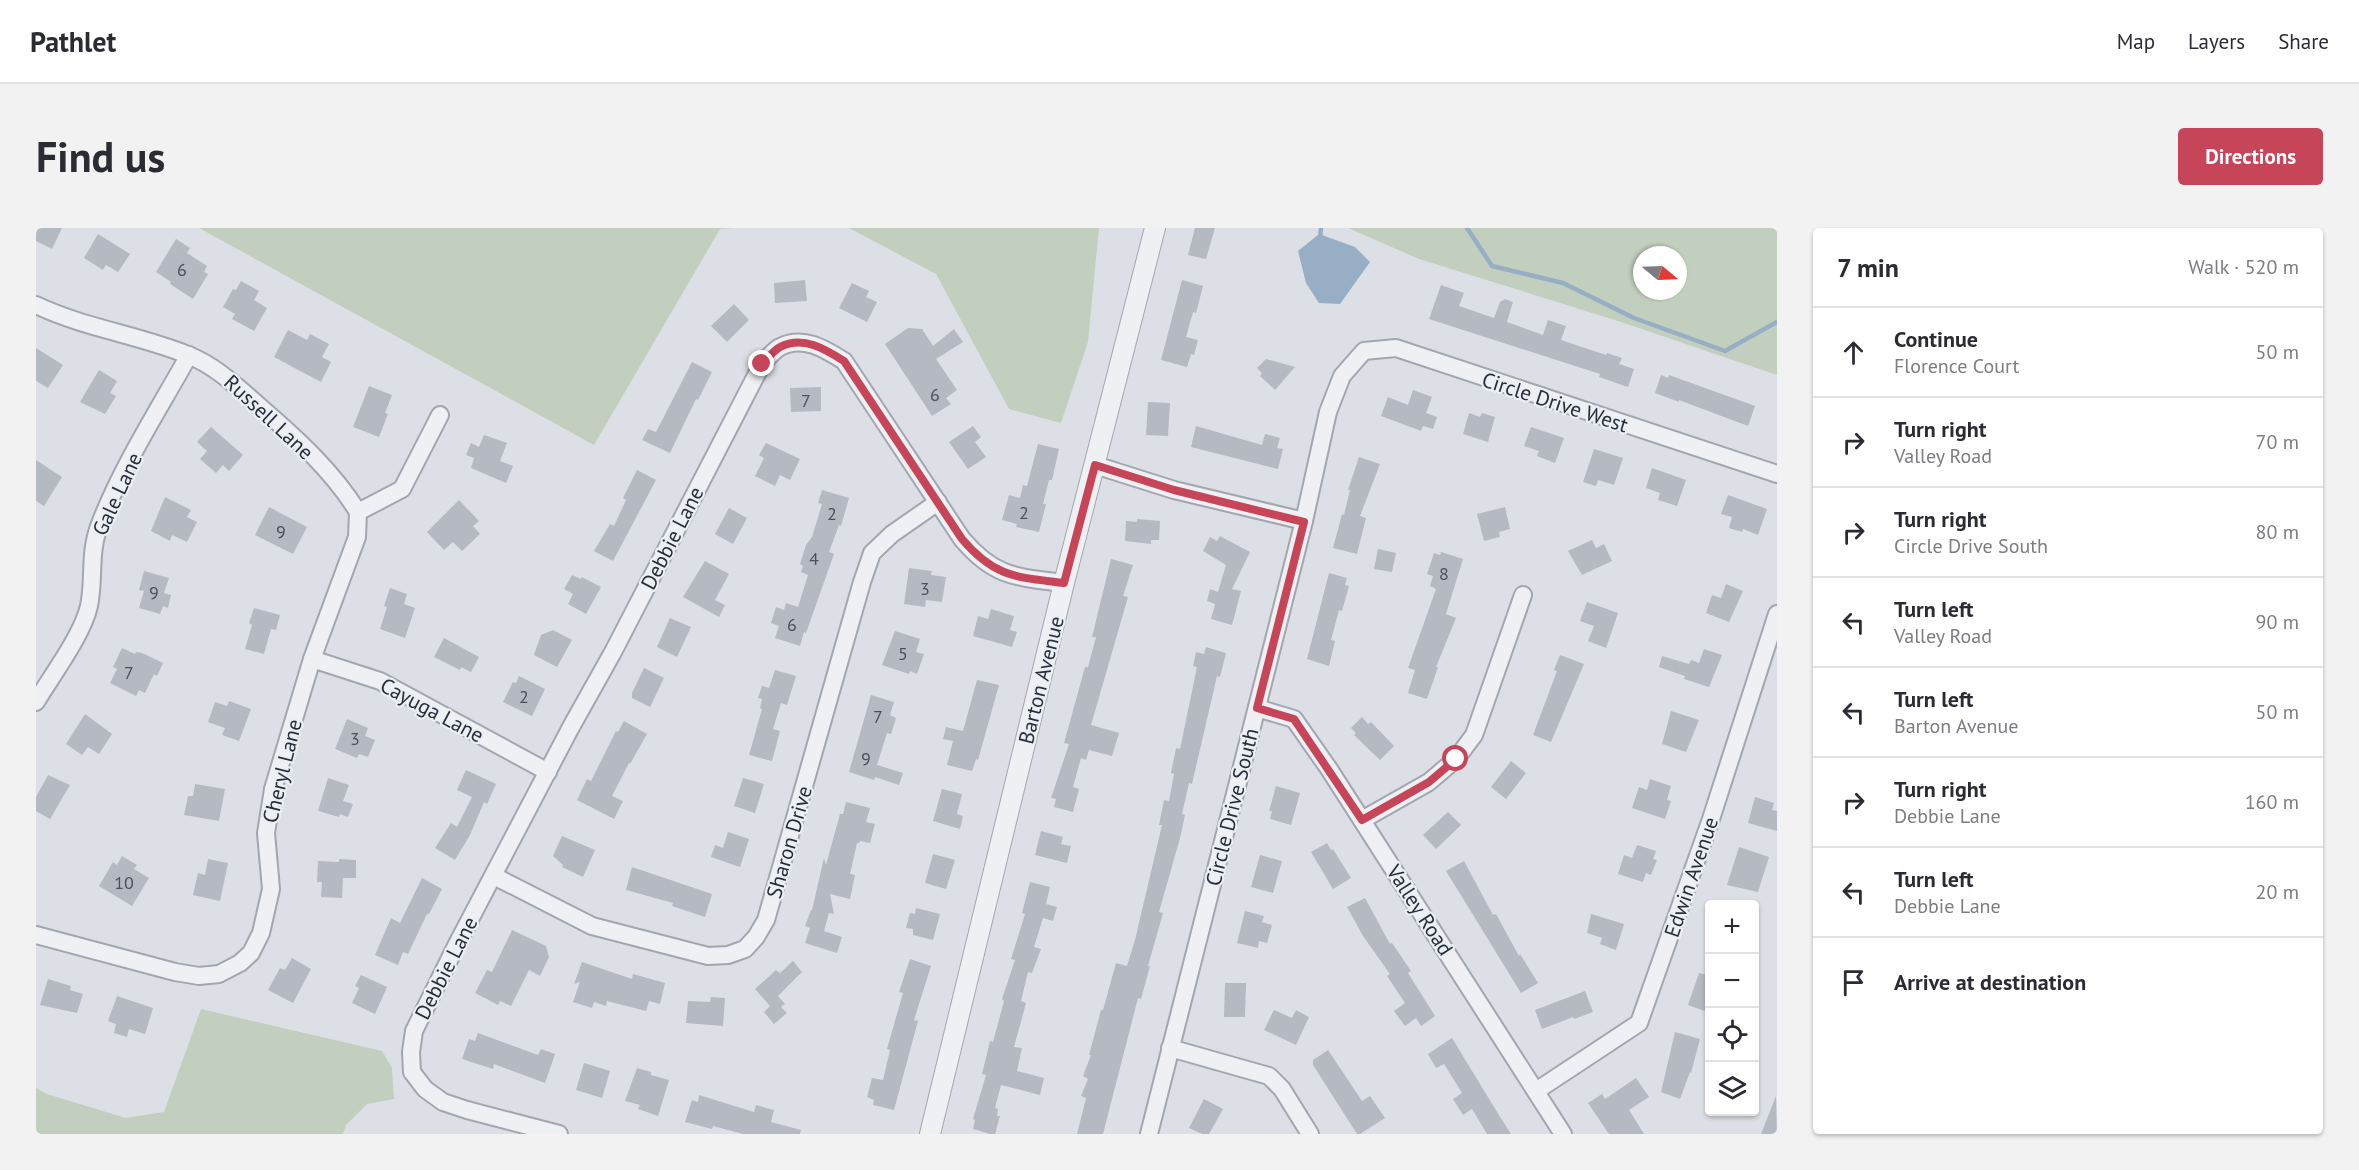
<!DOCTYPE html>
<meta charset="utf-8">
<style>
body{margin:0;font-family:"PT Sans",sans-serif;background:#f2f2f3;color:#2b2b33}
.controls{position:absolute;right:18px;bottom:18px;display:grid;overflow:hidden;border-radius:6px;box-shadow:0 2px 4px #0004}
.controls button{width:54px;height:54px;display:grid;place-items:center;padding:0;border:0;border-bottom:2px solid #e1e1e2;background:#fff;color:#2b2b33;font:30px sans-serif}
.compass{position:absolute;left:1597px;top:18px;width:54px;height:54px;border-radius:50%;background:#fff;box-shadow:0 2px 4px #0004;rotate:109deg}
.stop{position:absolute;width:18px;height:18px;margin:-14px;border:4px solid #c74558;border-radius:50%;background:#fff}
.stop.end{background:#c74558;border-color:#fff;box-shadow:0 2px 6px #0008}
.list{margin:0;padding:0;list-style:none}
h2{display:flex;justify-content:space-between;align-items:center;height:78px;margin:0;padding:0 24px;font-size:26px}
h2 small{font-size:20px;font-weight:400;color:#7c7c81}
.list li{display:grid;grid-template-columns:39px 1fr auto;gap:18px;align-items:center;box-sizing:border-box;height:90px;padding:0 24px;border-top:2px solid #e1e1e2}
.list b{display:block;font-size:22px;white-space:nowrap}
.list p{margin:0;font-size:20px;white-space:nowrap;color:#7c7c81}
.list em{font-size:20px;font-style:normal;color:#7c7c81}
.icon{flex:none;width:33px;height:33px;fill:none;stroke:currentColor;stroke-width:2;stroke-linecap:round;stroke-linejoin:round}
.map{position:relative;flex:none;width:1741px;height:906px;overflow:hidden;border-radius:6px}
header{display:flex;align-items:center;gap:36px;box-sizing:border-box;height:84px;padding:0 30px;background:#fff;border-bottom:2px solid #e1e1e2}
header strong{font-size:28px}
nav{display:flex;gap:33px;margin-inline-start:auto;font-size:21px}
.intro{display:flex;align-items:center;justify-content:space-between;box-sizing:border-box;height:144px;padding:0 36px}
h1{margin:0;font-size:42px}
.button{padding:15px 27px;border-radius:6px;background:#c74558;color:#fff;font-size:21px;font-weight:700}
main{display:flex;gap:36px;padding:0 36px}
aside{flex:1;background:#fff;border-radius:6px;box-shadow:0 2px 4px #0004}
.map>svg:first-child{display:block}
</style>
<header>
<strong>Pathlet</strong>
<nav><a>Map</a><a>Layers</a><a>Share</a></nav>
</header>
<div class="intro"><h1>Find us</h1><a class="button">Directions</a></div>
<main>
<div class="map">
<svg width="1741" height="906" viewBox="0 0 1741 906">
<rect width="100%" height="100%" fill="#dce0e6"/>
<!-- green -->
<g fill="#c2cfbe" fill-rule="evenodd">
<polygon points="163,0 698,0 684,1 558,217"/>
<polygon points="813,0 1063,0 1052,114 1025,195 973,181 900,46"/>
<path d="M1312,0H1741V147L1585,94L1383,31ZM1606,27H1642V63H1606Z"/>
<polygon points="165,781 346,823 356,840 358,871 331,876 310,897 307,906 0,906 0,860 11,866 90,890 128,884"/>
</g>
<!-- water -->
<polygon fill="#98aec4" points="1283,6 1319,19 1334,34 1304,76 1283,75 1270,55 1262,23"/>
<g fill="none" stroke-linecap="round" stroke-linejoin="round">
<!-- stream -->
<g stroke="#98aec4" stroke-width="4.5">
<polyline points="1431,0 1456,38 1527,55 1598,90 1689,123 1741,94"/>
<polyline points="1284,10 1285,0"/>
</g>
</g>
<!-- building -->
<g fill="#b4b9c2">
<polygon points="0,0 26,0 16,21 0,13"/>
<polygon points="1159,0 1179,0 1170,31 1152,27"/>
<polygon points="62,6 94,26 82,44 70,37 67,42 48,30"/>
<polygon points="140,11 154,20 151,25 171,38 168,44 172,46 157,71 134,56 135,54 120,44"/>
<polygon points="769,52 771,73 739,75 738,55"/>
<polygon points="1146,52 1167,58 1160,85 1157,84 1150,109 1162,112 1158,127 1155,126 1151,139 1125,132"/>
<polygon points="205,53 223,63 218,72 231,80 218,103 196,91 199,86 187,79 197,61 200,62"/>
<polygon points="816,55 833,63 830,69 841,74 831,94 803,80"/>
<polygon points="1405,57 1428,65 1423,78 1458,90 1464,74 1469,71 1477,74 1471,94 1507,107 1512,92 1530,98 1525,112 1570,127 1571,125 1586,130 1583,136 1598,141 1592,159 1563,149 1564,146 1393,91"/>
<polygon points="698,76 713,92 691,114 675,98"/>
<polygon points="872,100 886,101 897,118 918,101 927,114 900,131 921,162 910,170 915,176 896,188 849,116"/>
<polygon points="252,102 271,112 274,106 293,116 286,129 295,134 285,154 238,129"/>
<polygon points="0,120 27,137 12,160 0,153"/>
<polygon points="1230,131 1259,139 1239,162 1224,148 1226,145 1221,140"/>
<polygon points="656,134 676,144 662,172 660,171 634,225 606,212 612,201 620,204"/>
<polygon points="63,142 81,153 74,165 80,168 69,186 44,174"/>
<polygon points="1625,147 1632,150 1633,147 1719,178 1712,198 1643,172 1643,174 1619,165"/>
<polygon points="333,158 356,167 349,185 352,186 343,209 317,199"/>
<polygon points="785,159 785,183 755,184 754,160"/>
<polygon points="1377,162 1396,169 1390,185 1401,189 1397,201 1387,198 1385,203 1345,188 1352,169 1372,177"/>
<polygon points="1112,174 1134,175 1132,208 1110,207"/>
<polygon points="1433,185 1444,189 1446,185 1459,189 1452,214 1427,206"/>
<polygon points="937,198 945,209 939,214 950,229 932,241 913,214"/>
<polygon points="1160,198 1226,217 1229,206 1244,210 1241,220 1247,221 1242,241 1155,219"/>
<polygon points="175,199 207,227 193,243 187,237 180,245 164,231 171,223 161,214"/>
<polygon points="1495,199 1528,210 1519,235 1501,228 1503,223 1488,218"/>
<polygon points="448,207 471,215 464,233 477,238 470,255 435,240 438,230 430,227 435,215 443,219"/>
<polygon points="730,215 764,231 754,252 744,247 739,258 719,248 728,230 723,227"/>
<polygon points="1002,216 1023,221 1016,252 1013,252 1007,276 1010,276 1003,304 980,299 981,296 966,292 973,267 984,270 987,257 991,258"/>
<polygon points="1558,221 1587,230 1578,257 1562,252 1560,258 1547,254"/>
<polygon points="1323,229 1344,236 1324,288 1330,290 1321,326 1297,320 1306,286 1308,287 1314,262 1312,262"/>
<polygon points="0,232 26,249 8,278 0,273"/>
<polygon points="1616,240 1650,252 1641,278 1622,272 1624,265 1610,260"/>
<polygon points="601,242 620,252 577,333 558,323 574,296 578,298 590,272 587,270"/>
<polygon points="786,262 813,270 805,298 803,297 793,324 798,326 770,405 768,404 764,418 739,410 743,398 735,395 740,379 748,382 750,375 762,379 772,347 765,344 767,338 764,336 770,317 776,309 786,276 782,275"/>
<polygon points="1692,267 1731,281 1722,307 1707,301 1706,304 1693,300 1696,289 1685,286"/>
<polygon points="129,269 155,282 151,289 161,294 151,314 136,307 134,313 115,303"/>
<polygon points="423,272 443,293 437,298 444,306 426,323 417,314 408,322 391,304"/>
<polygon points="233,279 271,299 257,326 219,307"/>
<polygon points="1469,279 1474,301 1463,304 1464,309 1448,313 1441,286"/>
<polygon points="693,280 711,290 697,316 679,306"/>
<polygon points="1101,291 1124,293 1123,312 1115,312 1115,316 1089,313 1090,293 1101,294"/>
<polygon points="1184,308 1214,324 1196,361 1205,363 1196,397 1175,391 1179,376 1171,373 1174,361 1182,364 1190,337 1167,323 1174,309 1181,313"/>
<polygon points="1556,312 1560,320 1568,316 1576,333 1546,347 1532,323"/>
<polygon points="1342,321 1360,325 1356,344 1338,341"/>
<polygon points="1405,324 1427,331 1410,386 1420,390 1400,439 1402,439 1391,471 1372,465 1379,442 1372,440 1400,361 1394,358 1397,348 1391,346 1398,325 1404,327"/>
<polygon points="1075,331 1097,337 1087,368 1092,369 1055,497 1083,505 1076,528 1053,522 1050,532 1045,530 1037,559 1043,561 1037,584 1018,579 1020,571 1015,570 1033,516 1028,515 1049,439 1052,439 1060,409 1056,409"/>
<polygon points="669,333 693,346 679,372 689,377 683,389 647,369"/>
<polygon points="873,340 896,343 895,347 910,349 906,374 890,372 889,379 868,376"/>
<polygon points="108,343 133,350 128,365 135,367 132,380 127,378 124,386 103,380 108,363 103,362"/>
<polygon points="1293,345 1311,350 1309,357 1313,358 1306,383 1303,382 1295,412 1299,413 1293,438 1271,431"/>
<polygon points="536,347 545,351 546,349 565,359 550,386 532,376 537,366 528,361"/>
<polygon points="1690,356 1707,363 1693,394 1670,385 1676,367 1685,370"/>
<polygon points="354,360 371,366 368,376 379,380 369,410 344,401 351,379 348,378"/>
<polygon points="1551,374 1582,385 1570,420 1552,413 1558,398 1544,393"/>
<polygon points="218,380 244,387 240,402 235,401 228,426 209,421 216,397 213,395"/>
<polygon points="955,381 978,388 974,402 981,404 976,419 937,408 942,388 952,391"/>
<polygon points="634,390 655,399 641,429 621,419"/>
<polygon points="517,402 536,412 521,439 498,427 505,407"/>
<polygon points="859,403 884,411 880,424 888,426 881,446 874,443 873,446 846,437"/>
<polygon points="408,410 443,429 435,444 425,439 424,442 398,429"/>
<polygon points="1170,419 1190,425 1184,449 1181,448 1156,556 1153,555 1146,586 1149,587 1144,610 1123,684 1127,685 1112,738 1114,738 1105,771 1102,770 1067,906 1041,906 1050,870 1045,868 1052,851 1047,848 1055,827 1053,827 1065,782 1067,782 1080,735 1091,738 1099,712 1126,597 1123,597 1128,572 1133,573 1138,546 1135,545 1140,520 1144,521 1161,439 1157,438 1160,424 1168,426"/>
<polygon points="86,420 99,426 100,424 106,425 127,435 121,448 118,446 109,465 103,462 100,468 74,455 81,441 77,439"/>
<polygon points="1668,421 1686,427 1673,459 1648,451 1649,448 1623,439 1626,428 1653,436 1655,432 1663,435"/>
<polygon points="1524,427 1548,436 1515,514 1497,507 1521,443 1518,442"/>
<polygon points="608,440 628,450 614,479 596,470 596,465"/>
<polygon points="739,442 760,448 751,477 745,475 737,501 744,503 736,533 713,527 726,481 724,480 726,471 722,470 726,458 733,460"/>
<polygon points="483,448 509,461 496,488 467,474 477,454 480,455"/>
<polygon points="941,452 963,457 942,532 940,531 936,543 911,537 917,513 907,511 910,499 927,503"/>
<polygon points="835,467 858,474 854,487 860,490 855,506 851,505 841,537 867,545 863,557 839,549 838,552 813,544"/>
<polygon points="193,473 215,481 203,513 186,507 189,500 172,494 179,474 191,478"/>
<polygon points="1635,483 1663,492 1650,524 1626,516"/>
<polygon points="49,486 76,506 63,526 52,519 46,527 30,516"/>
<polygon points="1326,489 1332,496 1335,494 1358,518 1344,532 1318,507 1320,505 1315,500"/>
<polygon points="311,491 332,500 329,508 339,512 332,529 323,526 321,530 299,521"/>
<polygon points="588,493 611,506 594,536 593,535 576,568 587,573 578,591 541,572 551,551 555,553 580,503 582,504"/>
<polygon points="1475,533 1490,545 1470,571 1455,559"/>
<polygon points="430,542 460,556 451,576 448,574 434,607 419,632 399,620 415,595 421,599 436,569 421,562"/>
<polygon points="12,547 34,557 14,591 0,583 0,569"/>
<polygon points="292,550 313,557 307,573 317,576 312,589 304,586 303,589 282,583"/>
<polygon points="707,550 728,556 719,585 698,578"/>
<polygon points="1614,551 1635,558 1631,572 1635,573 1629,591 1596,580 1603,559 1611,562"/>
<polygon points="159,556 189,561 183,593 148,587 152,568 157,568"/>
<polygon points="1240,558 1264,565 1255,597 1234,591 1236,583 1233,583"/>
<polygon points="906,561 926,566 921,586 927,588 924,601 897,593"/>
<polygon points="1719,569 1738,575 1736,582 1741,583 1741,603 1712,595"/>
<polygon points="810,574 834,580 830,594 839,596 834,615 824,613 823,615 821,615 814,646 819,647 814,671 794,666 798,686 793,685 788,703 806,709 801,725 769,715 774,700 769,698 775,682 776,682 788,630 790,637 804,586 807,586"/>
<polygon points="1412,584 1425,597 1400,621 1387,607"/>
<polygon points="1005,603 1027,609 1025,616 1035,618 1031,635 999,627"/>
<polygon points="692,604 713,611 704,639 675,629 679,617 687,620"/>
<polygon points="526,608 559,622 547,649 526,639 527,637 517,628"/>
<polygon points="1291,615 1295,622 1297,621 1315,650 1297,661 1275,624"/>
<polygon points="1601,617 1620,623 1617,631 1621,632 1615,647 1610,645 1607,654 1582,646 1588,627 1596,630"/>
<polygon points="1703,619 1733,629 1722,664 1691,657"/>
<polygon points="897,626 919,632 910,661 889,655"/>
<polygon points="1224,627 1246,633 1237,665 1215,659"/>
<polygon points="86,628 101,637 98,641 113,650 96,678 63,658 77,634 81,637"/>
<polygon points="172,631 192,635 184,673 157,667 162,645 169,647"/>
<polygon points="303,631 320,632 320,650 307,650 306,670 285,669 286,654 281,654 282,633 303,634"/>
<polygon points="1428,633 1457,687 1460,686 1483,728 1484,726 1502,755 1485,765 1410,643"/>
<polygon points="596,639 676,666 669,689 636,678 637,675 590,662"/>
<polygon points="386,650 406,661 393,686 391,686 372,726 367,724 362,737 339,727 355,690 364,695"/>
<polygon points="994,654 1014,659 1010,676 1021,679 1017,693 1007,690 998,719 1005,721 996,745 992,744 985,773 990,775 978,819 986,820 981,843 1008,850 1004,867 965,857 959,880 962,881 961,888 964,888 959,906 954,906 937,901 939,892 937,891 950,847 946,846 954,813 957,814 968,773 966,771 979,732 975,731 989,686 986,685"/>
<polygon points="1329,670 1354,716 1356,715 1375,743 1372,745 1399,788 1385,798 1380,790 1369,798 1358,783 1369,775 1351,748 1354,746 1327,708 1311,679"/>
<polygon points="880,680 904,686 897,712 877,707 877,701 870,700 874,685 879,686"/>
<polygon points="1209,683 1228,688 1226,694 1236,697 1231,715 1223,713 1222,720 1201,715"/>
<polygon points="1555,686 1588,696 1580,722 1564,716 1566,710 1551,705"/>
<polygon points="476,702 510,718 513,729 504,748 493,742 475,778 464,773 462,777 439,765 451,742 456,744"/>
<polygon points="256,730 275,741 257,775 232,762 244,740 249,742"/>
<polygon points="874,731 895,738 878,792 882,793 858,882 837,877 838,872 831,869 836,850 847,852 854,822 851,821 867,765 863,764"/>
<polygon points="757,733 766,744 742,768 749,776 745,779 751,785 738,796 728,784 734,778 719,761 740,742 744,745"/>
<polygon points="546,734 596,751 597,746 629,755 624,776 613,773 610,783 571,773 570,778 558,774 556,780 537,774 544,754 538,756"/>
<polygon points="1663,745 1674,748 1674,785 1652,777"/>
<polygon points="325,747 351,759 339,786 316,775 323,760 319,758"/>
<polygon points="12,751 35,758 34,762 47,766 41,785 4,777"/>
<polygon points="1189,755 1210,755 1209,789 1188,789"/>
<polygon points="1549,763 1557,784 1538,791 1537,789 1506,801 1499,782"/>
<polygon points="81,768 117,780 109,806 93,801 91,809 78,805 80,796 72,793"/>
<polygon points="675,769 689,770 687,798 650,795 652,773 674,774"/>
<polygon points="1238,782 1256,790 1260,782 1273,789 1260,817 1228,802"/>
<polygon points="1639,804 1664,811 1655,845 1654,844 1644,871 1625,864"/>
<polygon points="442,805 502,827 505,821 519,826 509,855 458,836 457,841 426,831 433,811 439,813"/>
<polygon points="1416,810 1461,884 1475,906 1451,906 1436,881 1427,887 1417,871 1426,865 1408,836 1400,840 1392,826"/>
<polygon points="1292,822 1326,873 1334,868 1349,890 1324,906 1321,906 1277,837 1277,832"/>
<polygon points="548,835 574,843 566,870 540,862"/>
<polygon points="601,840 615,844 615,847 633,852 622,888 602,881 604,877 589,873"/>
<polygon points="1600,850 1613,869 1593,882 1608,906 1573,906 1552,875 1566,866 1569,871"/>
<polygon points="663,867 718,884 720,877 738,882 735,894 765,902 764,906 707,906 677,898 676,901 649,894 656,872 662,874"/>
<polygon points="1740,868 1741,906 1725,906"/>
<polygon points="1168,871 1187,881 1173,906 1166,906 1153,900"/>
</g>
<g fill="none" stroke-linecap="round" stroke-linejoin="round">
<!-- minor casing -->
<g stroke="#a2a7af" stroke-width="20">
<g id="minor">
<path d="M0,77C48,100 103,107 152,127C180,138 200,158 222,177C259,209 296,242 322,284"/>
<polyline points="1059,237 1138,262 1268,293"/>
<polyline points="322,284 366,261 404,187"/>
<polyline points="276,431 344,453 512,544"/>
<path d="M0,474C16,447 46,408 53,378C59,349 52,324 65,293C88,235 123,181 153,127"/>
<polyline points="1221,480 1258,491 1293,541 1527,906"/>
<polyline points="1326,592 1393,554 1420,531 1438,507 1487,367"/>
<polyline points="458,648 556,698 672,728 692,727 709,721 720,709 730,692 826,354 836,325 856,306 902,274"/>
<polyline points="0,707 139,744 163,748 183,746 204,735 215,725 225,705 235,661 230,605 237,561 276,431 321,309 322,284"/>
<polyline points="1134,820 1233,848 1246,861 1274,906"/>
<polyline points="1500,863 1603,795 1675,591 1741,386"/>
<path d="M523,906L431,882L407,874L389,861L376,844L375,824L378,803L420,718L535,499L577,424L726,136C731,131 737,123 744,119C767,107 789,121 808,133L926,311C959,350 981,349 1028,355"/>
<polyline points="1113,906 1268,293 1292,184 1306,148 1328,123 1360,120 1741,246"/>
</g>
</g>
<!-- tertiary casing -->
<g stroke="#a2a7af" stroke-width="22">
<polyline id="tertiary" points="894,906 1028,355 1119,0"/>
</g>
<!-- minor -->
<use href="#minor" stroke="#eef0f4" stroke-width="16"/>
<!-- tertiary -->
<use href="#tertiary" stroke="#eef0f4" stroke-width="20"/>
</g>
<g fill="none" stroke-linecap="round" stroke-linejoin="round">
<!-- route -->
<path stroke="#c74558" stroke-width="8" d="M726,136C731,131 737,123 744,119C767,107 789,121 808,133L926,311C959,350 981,349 1028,355L1059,237L1138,262L1268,294L1221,480L1258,491L1326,592L1393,554L1420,531"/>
</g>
<g text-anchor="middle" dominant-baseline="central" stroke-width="4.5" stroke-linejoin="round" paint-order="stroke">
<!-- number labels -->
<g font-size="18" fill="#4a515d">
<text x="146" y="41">6</text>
<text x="899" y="166">6</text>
<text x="770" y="172">7</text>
<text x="988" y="284">2</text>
<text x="796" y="285">2</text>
<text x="245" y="303">9</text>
<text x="778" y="330">4</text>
<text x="1408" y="345">8</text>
<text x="889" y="360">3</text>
<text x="118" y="364">9</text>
<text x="756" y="396">6</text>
<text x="867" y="425">5</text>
<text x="93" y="444">7</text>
<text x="488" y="468">2</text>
<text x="842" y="488">7</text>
<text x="319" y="510">3</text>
<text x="830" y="530">9</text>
<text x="88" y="654">10</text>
</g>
<!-- street labels -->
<g font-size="21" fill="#272e3b" stroke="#ebeff3">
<text transform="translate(1519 174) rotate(18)">Circle Drive West</text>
<text transform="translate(233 189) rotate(43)">Russell Lane</text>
<text transform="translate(81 266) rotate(-65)">Gale Lane</text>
<text transform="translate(636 310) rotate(-63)">Debbie Lane</text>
<text transform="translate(1005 452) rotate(-76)">Barton Avenue</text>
<text transform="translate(396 482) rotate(28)">Cayuga Lane</text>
<text transform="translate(246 543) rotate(-76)">Cheryl Lane</text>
<text transform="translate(1196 579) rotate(-76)">Circle Drive South</text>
<text transform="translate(753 614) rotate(-74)">Sharon Drive</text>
<text transform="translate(1655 649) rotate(-71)">Edwin Avenue</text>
<text transform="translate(1384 682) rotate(57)">Valley Road</text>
<text transform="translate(410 740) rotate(-63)">Debbie Lane</text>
</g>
</g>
</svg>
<div class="controls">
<button>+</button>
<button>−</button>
<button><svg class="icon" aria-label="locate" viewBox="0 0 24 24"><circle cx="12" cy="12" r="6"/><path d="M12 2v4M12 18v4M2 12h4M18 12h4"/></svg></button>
<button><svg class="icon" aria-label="layers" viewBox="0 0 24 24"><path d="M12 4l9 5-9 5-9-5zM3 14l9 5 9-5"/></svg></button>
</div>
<svg class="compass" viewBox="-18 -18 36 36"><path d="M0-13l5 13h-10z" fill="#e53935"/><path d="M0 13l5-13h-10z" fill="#7c7c81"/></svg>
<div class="stop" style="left:1420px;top:531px"></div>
<div class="stop end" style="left:726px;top:136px"></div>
</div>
<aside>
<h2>7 min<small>Walk · 520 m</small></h2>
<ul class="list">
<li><svg class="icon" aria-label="ahead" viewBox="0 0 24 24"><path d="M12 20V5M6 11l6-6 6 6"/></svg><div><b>Continue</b><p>Florence Court</p></div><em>50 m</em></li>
<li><svg class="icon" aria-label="right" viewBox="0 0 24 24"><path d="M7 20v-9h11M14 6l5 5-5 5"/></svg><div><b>Turn right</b><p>Valley Road</p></div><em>70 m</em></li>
<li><svg class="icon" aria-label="right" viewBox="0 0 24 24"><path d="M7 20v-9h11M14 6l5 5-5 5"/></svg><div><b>Turn right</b><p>Circle Drive South</p></div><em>80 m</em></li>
<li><svg class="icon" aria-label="left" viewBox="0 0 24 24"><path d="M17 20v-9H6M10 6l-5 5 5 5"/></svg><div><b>Turn left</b><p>Valley Road</p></div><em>90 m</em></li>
<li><svg class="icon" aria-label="left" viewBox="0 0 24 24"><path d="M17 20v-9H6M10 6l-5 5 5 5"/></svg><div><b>Turn left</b><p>Barton Avenue</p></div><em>50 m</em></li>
<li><svg class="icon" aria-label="right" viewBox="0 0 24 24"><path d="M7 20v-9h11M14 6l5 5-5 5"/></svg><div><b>Turn right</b><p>Debbie Lane</p></div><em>160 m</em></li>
<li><svg class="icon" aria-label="left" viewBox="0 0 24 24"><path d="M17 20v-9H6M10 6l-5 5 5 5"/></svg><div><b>Turn left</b><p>Debbie Lane</p></div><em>20 m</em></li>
<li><svg class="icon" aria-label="arrive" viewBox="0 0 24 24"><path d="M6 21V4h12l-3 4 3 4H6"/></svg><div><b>Arrive at destination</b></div></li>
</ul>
</aside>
</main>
